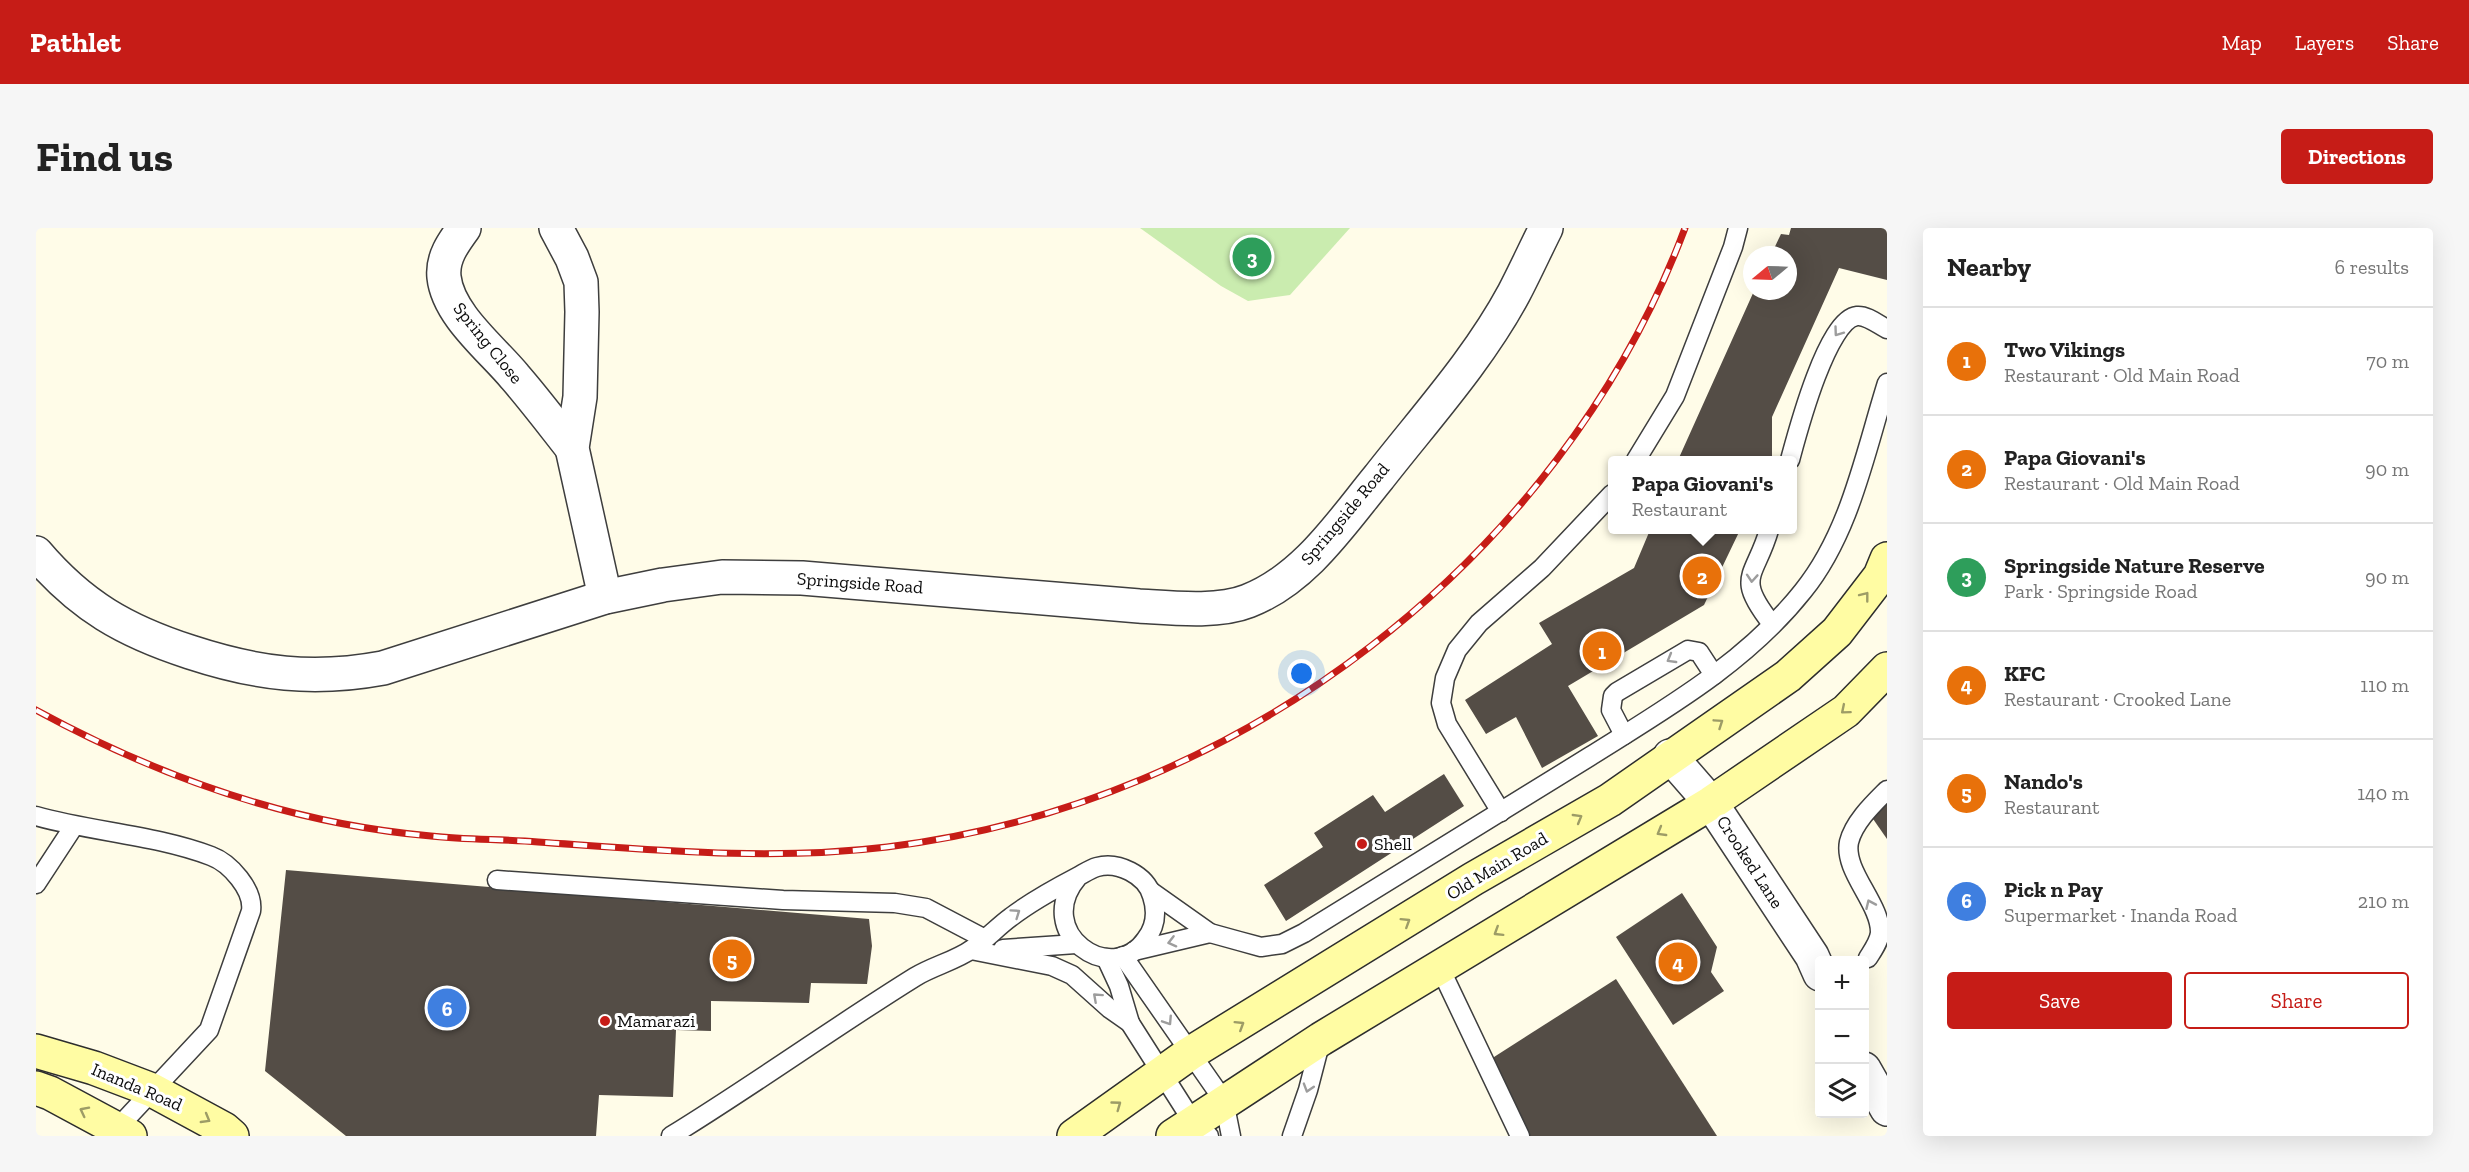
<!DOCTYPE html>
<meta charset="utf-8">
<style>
body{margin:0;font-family:"Zilla Slab",serif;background:#f6f6f6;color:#222}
.controls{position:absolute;right:18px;bottom:18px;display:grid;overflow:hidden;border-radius:6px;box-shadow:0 6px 24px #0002}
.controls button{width:54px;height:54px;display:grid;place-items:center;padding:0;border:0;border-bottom:2px solid #e0e0e0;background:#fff;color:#222;font:30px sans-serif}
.compass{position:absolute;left:1707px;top:18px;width:54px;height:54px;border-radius:50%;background:#fff;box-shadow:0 6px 24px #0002;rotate:251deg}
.you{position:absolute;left:1266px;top:446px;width:21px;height:21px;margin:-15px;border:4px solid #fff;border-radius:50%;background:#1a73e8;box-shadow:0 0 0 9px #1a73e833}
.badge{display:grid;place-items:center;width:39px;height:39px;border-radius:50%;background:#c61c17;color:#fff;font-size:20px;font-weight:700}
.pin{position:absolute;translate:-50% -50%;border:3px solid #fff;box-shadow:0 2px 6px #0006}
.popup{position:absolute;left:1572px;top:228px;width:189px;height:78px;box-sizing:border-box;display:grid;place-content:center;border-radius:6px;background:#fff;filter:drop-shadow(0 2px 4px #0005);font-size:20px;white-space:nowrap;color:#767676}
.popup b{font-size:22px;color:#222}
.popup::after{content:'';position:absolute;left:50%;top:100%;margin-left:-12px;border:12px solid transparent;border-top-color:#fff}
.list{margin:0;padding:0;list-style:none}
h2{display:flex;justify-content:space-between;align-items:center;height:78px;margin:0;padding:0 24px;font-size:26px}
h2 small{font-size:20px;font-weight:400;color:#767676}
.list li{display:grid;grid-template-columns:39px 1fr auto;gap:18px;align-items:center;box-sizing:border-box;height:108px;padding:0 24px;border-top:2px solid #e0e0e0}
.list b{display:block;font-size:22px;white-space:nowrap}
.list p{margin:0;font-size:20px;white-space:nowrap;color:#767676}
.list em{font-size:20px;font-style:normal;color:#767676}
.actions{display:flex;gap:12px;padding:18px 24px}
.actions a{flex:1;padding:14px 0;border:2px solid #c61c17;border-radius:6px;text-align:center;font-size:21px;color:#c61c17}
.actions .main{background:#c61c17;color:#fff}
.icon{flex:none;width:33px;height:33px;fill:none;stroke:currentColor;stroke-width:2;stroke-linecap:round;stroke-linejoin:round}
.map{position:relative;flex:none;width:1851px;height:908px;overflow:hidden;border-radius:6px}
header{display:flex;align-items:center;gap:36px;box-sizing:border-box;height:84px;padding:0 30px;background:#c61c17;color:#fff}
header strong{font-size:28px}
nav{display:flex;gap:33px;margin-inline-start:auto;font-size:21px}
.intro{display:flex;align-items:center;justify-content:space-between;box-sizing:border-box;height:144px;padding:0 36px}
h1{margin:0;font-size:42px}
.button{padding:15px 27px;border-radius:6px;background:#c61c17;color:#fff;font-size:21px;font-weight:700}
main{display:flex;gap:36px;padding:0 36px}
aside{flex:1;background:#fff;border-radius:6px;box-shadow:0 6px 24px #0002}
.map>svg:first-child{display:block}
</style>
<header>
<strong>Pathlet</strong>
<nav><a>Map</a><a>Layers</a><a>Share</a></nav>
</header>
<div class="intro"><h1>Find us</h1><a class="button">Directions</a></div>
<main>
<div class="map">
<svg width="1851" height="908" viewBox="0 0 1851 908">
<rect width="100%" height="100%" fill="#fffce8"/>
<!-- green -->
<polygon fill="#caecaf" points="1104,0 1314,0 1254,67 1212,73 1185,58"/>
<!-- building -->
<g fill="#544d46">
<polygon points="1755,0 1851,0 1851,52 1803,40 1736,189 1736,232 1642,232 1718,63 1752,63 1752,27 1735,27 1745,6 1753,7"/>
<polygon points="1614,302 1704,302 1668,377 1532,458 1562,508 1506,540 1480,489 1450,506 1429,472 1516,416 1503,395 1598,340"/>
<polygon points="1408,546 1428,578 1250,693 1228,657 1287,619 1278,605 1337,567 1349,584"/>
<polygon points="1851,574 1851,611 1835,588"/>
<polygon points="250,642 833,691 836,718 831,756 775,755 773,775 675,773 675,803 640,802 637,869 563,867 560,908 310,908 229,843"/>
<polygon points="1646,665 1681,719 1675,744 1688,763 1637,797 1580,709"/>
<polygon points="1580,751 1681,908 1486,908 1444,838"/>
</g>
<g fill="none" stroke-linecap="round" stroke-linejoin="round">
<!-- lane casing -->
<g stroke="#3e3e3e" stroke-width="21">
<g id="lane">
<polyline points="1600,232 1639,168 1697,19 1702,0"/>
<path d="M1754,232C1761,206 1791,91 1821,88C1831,87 1843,97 1851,101"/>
<path d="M1733,302C1719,350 1698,348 1736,396"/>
<polyline points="1588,507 1575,482 1577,468 1581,464 1652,422 1663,424 1678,447"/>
<polyline points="1465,584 1411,496 1405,475 1409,450 1421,422 1443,395 1506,340 1576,266"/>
<path d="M0,588C57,604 119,607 175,628C194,635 218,662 215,683L173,802L75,907"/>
<polyline points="461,652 747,672 859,675 890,680 949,711"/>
<polyline points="0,656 38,598"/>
<path d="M1116,664L1174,705L1203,713L1225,719L1246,716L1268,705C1363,646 1459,588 1553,529C1629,481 1710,435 1767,363C1814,305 1829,225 1851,155"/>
<polyline points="967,721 1040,716"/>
<polyline points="935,722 1016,738 1036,747 1074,781 1094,795 1157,894 1173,908"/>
<polyline points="1098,723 1174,705"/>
<polyline points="1087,728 1188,873 1195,908"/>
<polyline points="1070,730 1083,758 1094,795"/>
<path d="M1832,730C1837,722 1843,714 1844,705C1845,676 1807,643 1813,614C1818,594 1837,576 1851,562"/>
<polyline points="1404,740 1484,908"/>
<path d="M635,908C718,857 797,800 879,749C897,738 919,733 936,721C950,712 961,699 975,689C996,673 1018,661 1041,649C1047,646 1054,641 1061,639C1082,633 1110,647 1116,668C1121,683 1120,698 1110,711C1076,761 995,704 1042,649"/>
<polyline points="1256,908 1272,862 1285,812"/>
</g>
</g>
<!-- street casing -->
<g stroke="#3e3e3e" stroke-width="36">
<g id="street">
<path d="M428,0C417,15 406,30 408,49C412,87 456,121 479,149C499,172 517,196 536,220"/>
<polyline points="520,0 536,30 545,54 546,84 544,169 536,220 569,369"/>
<path d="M0,325C45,378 89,403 154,424C221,446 277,453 347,440L569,369L627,357L686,349L766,350L1103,378C1136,380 1182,385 1212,373C1269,351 1306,294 1343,249C1389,190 1442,132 1478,65C1489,44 1499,22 1510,0"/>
<polyline points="1634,528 1675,575 1776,728 1784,746"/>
<polyline points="1828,841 1851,881"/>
</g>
</g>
<!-- secondary casing -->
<g stroke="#2d2d2d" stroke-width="36">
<g id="secondary">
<polyline points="0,823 58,840 116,862 188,901 196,908"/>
<polyline points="0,860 14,865 94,908"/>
<polyline points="1038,908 1153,826 1437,651 1574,572 1752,448 1801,404 1844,348 1851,331"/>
<polyline points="1137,908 1285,811 1675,575 1810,483 1851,441"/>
</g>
</g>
<!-- lane -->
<use href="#lane" stroke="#fff" stroke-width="18"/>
<!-- street -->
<use href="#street" stroke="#fff" stroke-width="33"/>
<!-- secondary -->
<use href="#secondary" stroke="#fffca3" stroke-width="33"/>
<!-- rail casing -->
<g stroke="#c61c17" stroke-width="7">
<path id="rail" d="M0,482C123,549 255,596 395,608C431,612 466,611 502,614C619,622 734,633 851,619C1201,577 1525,332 1649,0"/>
</g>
<!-- rail -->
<use href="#rail" stroke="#fff" stroke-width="4.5" stroke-dasharray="14" stroke-linecap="butt"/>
</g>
<!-- one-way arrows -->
<defs><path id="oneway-chevron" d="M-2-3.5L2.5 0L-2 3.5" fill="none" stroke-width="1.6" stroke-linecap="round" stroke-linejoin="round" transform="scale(1.5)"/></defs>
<g stroke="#9d9d9d">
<use href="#oneway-chevron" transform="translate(1802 104) rotate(126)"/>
<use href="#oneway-chevron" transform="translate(1716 350) rotate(94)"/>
<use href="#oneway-chevron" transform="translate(1635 431) rotate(150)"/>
<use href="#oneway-chevron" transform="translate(1834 676) rotate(-114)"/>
<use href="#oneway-chevron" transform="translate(980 685) rotate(-35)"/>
<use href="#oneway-chevron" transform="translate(1136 714) rotate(166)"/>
<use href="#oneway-chevron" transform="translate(1061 769) rotate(-138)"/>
<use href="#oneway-chevron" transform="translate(1132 793) rotate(57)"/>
<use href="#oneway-chevron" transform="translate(1272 860) rotate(107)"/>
</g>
<g stroke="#9d9c66">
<use href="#oneway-chevron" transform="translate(1829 368) rotate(-52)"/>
<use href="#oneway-chevron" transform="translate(1809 482) rotate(140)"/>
<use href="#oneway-chevron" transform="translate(1683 495) rotate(-34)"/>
<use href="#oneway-chevron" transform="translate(1542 590) rotate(-30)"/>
<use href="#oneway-chevron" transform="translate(1625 604) rotate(150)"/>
<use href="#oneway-chevron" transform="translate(1370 694) rotate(-32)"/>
<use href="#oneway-chevron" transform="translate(1462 704) rotate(148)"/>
<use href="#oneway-chevron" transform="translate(1204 797) rotate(-32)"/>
<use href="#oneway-chevron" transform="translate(1081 877) rotate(-36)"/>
<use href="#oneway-chevron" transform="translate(48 883) rotate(-153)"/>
<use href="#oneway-chevron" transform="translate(170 891) rotate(30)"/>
</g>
<!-- markers -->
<g fill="#c61c17" stroke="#fff" stroke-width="2">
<circle cx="1326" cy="616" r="6"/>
<circle cx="569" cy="793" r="6"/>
</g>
<g text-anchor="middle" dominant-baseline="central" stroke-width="6" stroke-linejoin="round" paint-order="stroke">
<!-- street labels -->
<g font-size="18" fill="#0b0b0b" stroke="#fff">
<text transform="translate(452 115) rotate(51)">Spring Close</text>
<text transform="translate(1309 286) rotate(-50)">Springside Road</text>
<text transform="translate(824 355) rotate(4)">Springside Road</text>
<text transform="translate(1714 634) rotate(57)">Crooked Lane</text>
<text transform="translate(1461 638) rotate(-31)">Old Main Road</text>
<text transform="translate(101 859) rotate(23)">Inanda Road</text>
</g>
<!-- poi labels -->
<g font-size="18" fill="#0b0b0b" stroke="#fff" text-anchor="start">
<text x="1338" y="616">Shell</text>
<text x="581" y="793">Mamarazi</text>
</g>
</g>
</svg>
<div class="controls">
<button>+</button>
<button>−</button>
<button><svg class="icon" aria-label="layers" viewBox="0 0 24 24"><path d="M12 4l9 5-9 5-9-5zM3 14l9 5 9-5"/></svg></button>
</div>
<svg class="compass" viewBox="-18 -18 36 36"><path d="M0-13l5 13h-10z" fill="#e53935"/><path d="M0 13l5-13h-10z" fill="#767676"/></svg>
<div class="you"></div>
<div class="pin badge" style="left:1566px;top:423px;background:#e8710a">1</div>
<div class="pin badge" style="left:1666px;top:348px;background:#e8710a">2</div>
<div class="popup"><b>Papa Giovani's</b>Restaurant</div>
<div class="pin badge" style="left:1216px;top:29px;background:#2e9e5b">3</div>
<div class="pin badge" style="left:1642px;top:734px;background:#e8710a">4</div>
<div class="pin badge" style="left:696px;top:731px;background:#e8710a">5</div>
<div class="pin badge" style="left:411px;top:780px;background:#3f7fe0">6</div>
</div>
<aside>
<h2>Nearby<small>6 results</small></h2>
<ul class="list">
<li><span class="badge" style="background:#e8710a">1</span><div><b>Two Vikings</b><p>Restaurant · Old Main Road</p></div><em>70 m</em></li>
<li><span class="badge" style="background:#e8710a">2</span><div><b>Papa Giovani's</b><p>Restaurant · Old Main Road</p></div><em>90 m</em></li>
<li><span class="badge" style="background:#2e9e5b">3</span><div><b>Springside Nature Reserve</b><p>Park · Springside Road</p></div><em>90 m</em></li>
<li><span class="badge" style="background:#e8710a">4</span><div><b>KFC</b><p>Restaurant · Crooked Lane</p></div><em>110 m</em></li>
<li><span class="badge" style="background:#e8710a">5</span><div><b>Nando's</b><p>Restaurant</p></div><em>140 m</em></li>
<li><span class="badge" style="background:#3f7fe0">6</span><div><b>Pick n Pay</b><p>Supermarket · Inanda Road</p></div><em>210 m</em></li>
</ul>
<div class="actions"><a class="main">Save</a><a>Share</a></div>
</aside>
</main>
